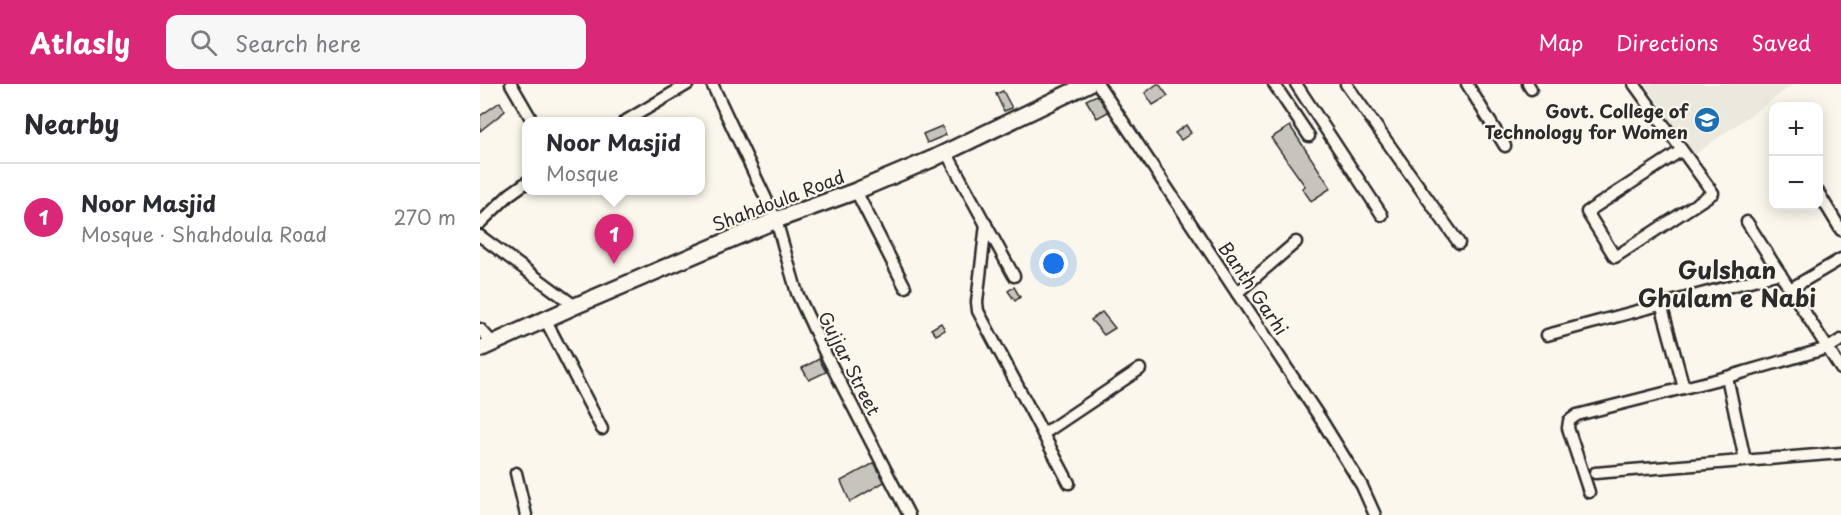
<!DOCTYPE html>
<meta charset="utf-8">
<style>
body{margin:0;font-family:"Playpen Sans",sans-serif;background:#f7f7f7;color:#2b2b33}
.controls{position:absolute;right:18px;top:18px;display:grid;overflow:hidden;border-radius:12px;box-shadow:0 3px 15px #0003}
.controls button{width:54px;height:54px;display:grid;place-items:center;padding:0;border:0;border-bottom:2px solid #e1e1e2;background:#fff;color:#2b2b33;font:30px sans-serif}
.you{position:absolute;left:574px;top:180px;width:21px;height:21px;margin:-15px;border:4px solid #fff;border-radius:50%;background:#1a73e8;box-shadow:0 0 0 9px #1a73e833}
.badge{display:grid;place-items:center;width:39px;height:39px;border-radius:50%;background:#db2777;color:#fff;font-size:20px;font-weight:700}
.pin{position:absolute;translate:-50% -50px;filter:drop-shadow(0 2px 3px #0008)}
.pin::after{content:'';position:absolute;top:32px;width:21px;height:18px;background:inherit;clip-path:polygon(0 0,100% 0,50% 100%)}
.popup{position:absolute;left:42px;top:33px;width:183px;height:78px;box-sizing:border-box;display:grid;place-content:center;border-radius:12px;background:#fff;filter:drop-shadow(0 2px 4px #0005);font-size:20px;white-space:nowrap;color:#7c7c81}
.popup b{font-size:22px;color:#2b2b33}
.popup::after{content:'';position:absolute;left:50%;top:100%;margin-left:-12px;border:12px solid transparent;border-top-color:#fff}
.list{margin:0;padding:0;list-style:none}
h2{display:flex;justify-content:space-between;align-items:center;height:78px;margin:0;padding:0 24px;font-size:26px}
h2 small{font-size:20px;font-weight:400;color:#7c7c81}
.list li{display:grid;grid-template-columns:39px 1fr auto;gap:18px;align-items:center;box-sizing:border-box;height:108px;padding:0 24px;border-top:2px solid #e1e1e2}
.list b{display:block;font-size:22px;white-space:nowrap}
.list p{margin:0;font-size:20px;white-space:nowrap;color:#7c7c81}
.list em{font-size:20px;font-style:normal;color:#7c7c81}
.icon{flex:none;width:33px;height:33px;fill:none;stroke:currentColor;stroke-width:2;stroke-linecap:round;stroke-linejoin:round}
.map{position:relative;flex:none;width:1361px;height:431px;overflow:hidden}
header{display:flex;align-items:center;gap:36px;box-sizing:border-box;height:84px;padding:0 30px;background:#db2777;color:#fff}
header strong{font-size:28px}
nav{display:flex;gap:33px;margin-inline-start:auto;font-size:21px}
.search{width:420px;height:54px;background:#f7f7f7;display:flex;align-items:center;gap:15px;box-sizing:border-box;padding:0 21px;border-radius:12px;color:#7c7c81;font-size:22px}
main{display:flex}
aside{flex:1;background:#fff}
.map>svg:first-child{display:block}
</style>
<header>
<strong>Atlasly</strong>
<div class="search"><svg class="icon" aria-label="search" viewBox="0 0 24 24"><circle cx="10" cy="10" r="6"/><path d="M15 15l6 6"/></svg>Search here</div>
<nav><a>Map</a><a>Directions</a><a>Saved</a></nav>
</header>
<main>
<aside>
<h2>Nearby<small></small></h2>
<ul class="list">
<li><span class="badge">1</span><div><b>Noor Masjid</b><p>Mosque · Shahdoula Road</p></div><em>270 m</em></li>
</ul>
</aside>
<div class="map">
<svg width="1361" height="431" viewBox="0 0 1361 431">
<rect width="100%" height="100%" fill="#fbf7ec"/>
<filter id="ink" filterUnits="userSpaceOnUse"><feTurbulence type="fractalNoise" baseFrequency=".0167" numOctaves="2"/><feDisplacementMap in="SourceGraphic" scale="12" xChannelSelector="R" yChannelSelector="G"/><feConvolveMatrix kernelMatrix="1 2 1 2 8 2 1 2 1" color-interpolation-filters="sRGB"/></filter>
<g filter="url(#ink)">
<!-- built -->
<polygon fill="#ebe8de" points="1165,0 1314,0 1214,71"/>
<!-- building -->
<g fill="#c7c4bc" stroke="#2b2b2b" stroke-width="1.5">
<polygon points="677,0 679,0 688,12 673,21 665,9"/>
<polygon points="523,7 532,24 524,27 516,10"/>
<polygon points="619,10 630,27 617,34 606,16"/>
<polygon points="20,18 25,27 0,47 0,32"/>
<polygon points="706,41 711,49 701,56 695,49"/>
<polygon points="462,42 466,51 447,59 443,50"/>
<polygon points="810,42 851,104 831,117 822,104 825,102 791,54"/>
<polygon points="534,203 540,213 535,217 528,207"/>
<polygon points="622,228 635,244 624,251 611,236"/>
<polygon points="461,239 465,246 456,251 451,245"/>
<polygon points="339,275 346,288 329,296 322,284"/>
<polygon points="396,378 406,397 370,418 361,397"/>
</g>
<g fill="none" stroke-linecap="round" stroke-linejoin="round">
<!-- street casing -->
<g stroke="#2b2b2b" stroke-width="15">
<g id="street">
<polyline points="31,0 53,38"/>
<polyline points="232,0 296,136 317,209 345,269 429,431"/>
<polyline points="618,0 842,337 882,402 895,431"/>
<polyline points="794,0 829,52"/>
<polyline points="816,0 902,131"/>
<polyline points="866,0 979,159"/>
<polyline points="987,0 1025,62"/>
<polyline points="1048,0 1051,5"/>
<polyline points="1154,0 1233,109 1135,173 1107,128 1202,66"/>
<polyline points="144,38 208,0"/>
<polyline points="466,68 534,192"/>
<polyline points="376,107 425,203"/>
<polyline points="1338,108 1361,146"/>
<polyline points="1267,138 1361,285"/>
<polyline points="0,139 30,110 47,98"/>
<polyline points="506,140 497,218 498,227 589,399"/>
<polyline points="0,152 95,222"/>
<polyline points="1310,205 1361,175"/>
<polyline points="757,209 816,158"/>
<polyline points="1181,220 1204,304"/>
<polyline points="65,235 122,345"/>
<polyline points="0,245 13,259"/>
<polyline points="1067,251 1300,189"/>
<polyline points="1247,293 1265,376"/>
<polyline points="563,350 660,285"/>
<polyline points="36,389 46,431"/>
<polyline points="1115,389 1361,369"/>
<polyline points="1109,408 1088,344 1089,337 1097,331 1247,293 1348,264 1361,256"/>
</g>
</g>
<!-- secondary casing -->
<g stroke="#2b2b2b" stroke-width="20">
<polyline id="secondary" points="0,265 95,222 296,136 376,107 452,75 608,0"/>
</g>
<!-- street -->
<use href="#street" stroke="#fbf7ec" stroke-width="10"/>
<!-- secondary -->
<use href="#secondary" stroke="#fbf7ec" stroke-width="15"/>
</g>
</g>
<!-- icons -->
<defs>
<g id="university-disc" transform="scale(1.35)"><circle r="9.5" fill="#1f6fb2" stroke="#fbf7ec"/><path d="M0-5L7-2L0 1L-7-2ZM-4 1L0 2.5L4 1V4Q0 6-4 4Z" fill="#fff"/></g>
</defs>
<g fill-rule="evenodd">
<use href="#university-disc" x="1227" y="36"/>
</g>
<g text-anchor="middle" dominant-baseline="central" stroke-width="4.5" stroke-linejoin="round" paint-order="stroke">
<!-- poi labels -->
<g font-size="18" font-weight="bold" fill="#2b2b2b" stroke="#fbf7ec" text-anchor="end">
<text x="1208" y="26">Govt. College of<tspan x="1208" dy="21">Technology for Women</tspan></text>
</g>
<!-- street labels -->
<g font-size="18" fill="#2b2b2b" stroke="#fbf7ec">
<text transform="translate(298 116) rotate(-21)">Shahdoula Road</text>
<text transform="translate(774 204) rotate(56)">Banth Garhi</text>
<text transform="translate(370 279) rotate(63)">Gujjar Street</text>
</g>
<!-- district labels -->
<g font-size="24" font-weight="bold" fill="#2b2b2b" stroke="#fbf7ec">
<text x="1247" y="185">Gulshan<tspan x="1247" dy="28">Ghulam e Nabi</tspan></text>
</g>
</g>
</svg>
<div class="controls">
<button>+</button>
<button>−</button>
</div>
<div class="you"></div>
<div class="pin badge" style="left:134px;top:180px">1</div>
<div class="popup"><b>Noor Masjid</b>Mosque</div>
</div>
</main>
